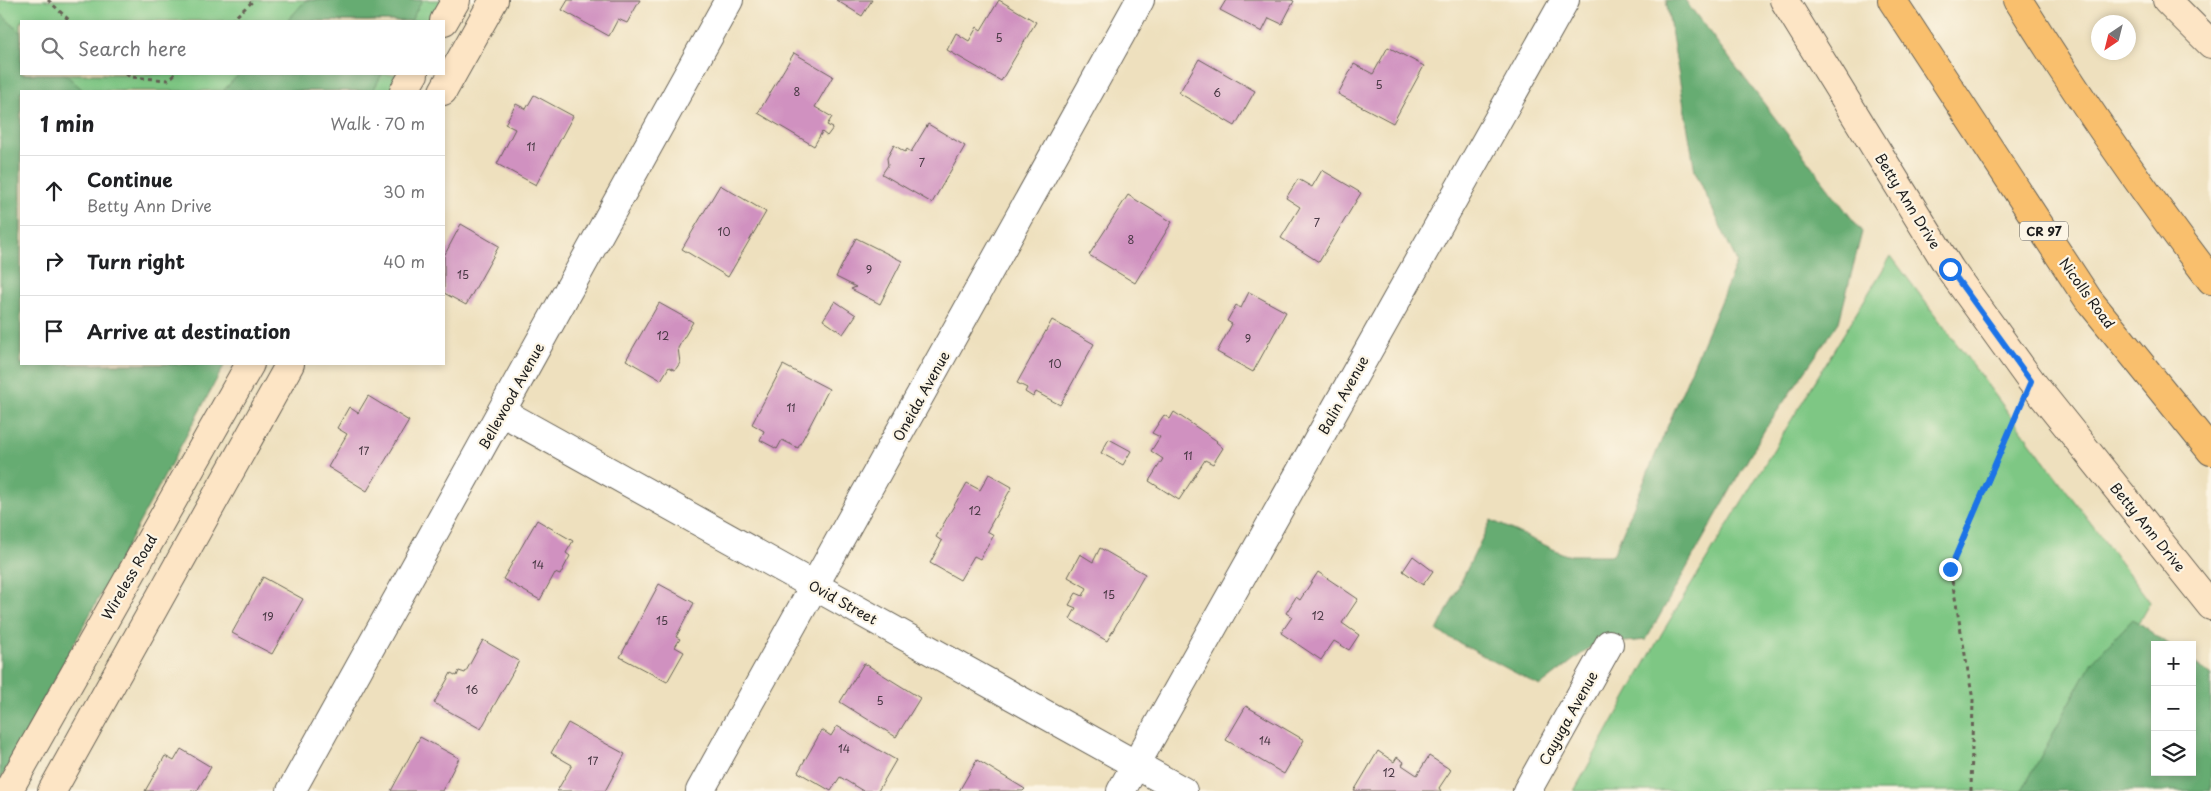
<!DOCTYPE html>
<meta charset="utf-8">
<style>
body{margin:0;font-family:"Playpen Sans",sans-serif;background:#f2f2f2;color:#202124}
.controls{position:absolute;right:15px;bottom:15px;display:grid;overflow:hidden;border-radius:0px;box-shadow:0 2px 8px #0003}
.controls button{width:45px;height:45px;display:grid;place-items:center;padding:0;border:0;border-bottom:1px solid #e0e0e0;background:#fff;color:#202124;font:25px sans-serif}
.compass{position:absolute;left:2091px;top:15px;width:45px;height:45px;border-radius:50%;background:#fff;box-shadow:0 2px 8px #0003;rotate:215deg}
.stop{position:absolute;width:15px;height:15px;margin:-11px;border:4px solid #1a73e8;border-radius:50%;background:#fff}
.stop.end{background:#1a73e8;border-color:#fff;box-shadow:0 1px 5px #0008}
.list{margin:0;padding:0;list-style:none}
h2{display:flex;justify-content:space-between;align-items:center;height:65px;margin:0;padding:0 20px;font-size:21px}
h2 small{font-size:16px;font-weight:400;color:#757577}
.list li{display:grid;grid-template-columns:32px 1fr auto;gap:15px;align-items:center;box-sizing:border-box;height:70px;padding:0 20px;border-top:1px solid #e0e0e0}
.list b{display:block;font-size:19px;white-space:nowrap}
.list p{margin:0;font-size:16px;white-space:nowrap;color:#757577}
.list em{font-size:16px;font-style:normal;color:#757577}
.icon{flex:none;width:28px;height:28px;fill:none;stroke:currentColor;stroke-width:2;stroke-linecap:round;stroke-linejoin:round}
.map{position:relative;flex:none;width:2211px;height:791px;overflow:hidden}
.search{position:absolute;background:#fff;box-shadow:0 2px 8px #0003;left:20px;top:20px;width:425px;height:55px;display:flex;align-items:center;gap:12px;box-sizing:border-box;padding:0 18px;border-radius:0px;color:#757577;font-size:19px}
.panel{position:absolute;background:#fff;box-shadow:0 2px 8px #0003;left:20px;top:90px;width:425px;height:275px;border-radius:0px}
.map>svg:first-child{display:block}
</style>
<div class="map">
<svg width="2211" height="791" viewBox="0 0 2211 791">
<rect width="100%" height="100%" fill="#fcf5e5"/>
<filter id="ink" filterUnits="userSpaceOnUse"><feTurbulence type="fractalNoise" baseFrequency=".02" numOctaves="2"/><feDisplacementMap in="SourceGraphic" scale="10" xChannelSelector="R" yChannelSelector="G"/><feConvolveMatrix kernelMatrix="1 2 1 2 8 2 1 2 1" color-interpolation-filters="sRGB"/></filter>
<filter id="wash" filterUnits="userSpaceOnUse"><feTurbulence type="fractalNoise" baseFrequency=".0096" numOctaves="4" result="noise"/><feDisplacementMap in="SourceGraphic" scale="20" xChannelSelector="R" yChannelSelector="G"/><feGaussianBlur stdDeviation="1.12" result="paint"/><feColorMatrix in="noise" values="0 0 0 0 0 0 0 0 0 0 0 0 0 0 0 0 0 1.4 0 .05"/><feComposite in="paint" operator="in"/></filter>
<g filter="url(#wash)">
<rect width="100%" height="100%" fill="#eee0be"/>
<!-- green -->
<g fill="#7ec784" stroke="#4d7250">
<polygon points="0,0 445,0 433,21 21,21 21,74 404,74 394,91 21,91 0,97"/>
<polygon points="1891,256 2150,602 2043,791 1574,791 1662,633"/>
</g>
<!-- forest -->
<g fill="#66ac72" stroke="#416447">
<polygon points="306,0 422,0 411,21 287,21"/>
<polygon points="1666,0 1685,0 1862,232 1839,322 1765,429 1646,640 1593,645 1540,686 1437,631 1491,520 1566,555 1613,555 1737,262 1695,171"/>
<polygon points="0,13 21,33 21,74 65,74 84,91 21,91 21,364 225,364 0,781"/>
<polygon points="239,74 382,74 373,91 223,91"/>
<polygon points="2133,619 2169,645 2155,645 2155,772 2192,772 2192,661 2211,675 2211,791 2022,791 2092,662"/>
</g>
<g id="blocks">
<!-- building -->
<g fill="#d091c0">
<polygon points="568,0 640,0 627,23 618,19 609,36 562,10"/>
<polygon points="836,0 872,0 862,16"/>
<polygon points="999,0 1036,22 1001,81 947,50 956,33 969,41 977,27 981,30"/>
<polygon points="1226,0 1291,0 1294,1 1282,24 1269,18 1262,32 1220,10"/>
<polygon points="1388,47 1424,66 1393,123 1338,94 1354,64 1373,74"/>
<polygon points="794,53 833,76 815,107 832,117 827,125 833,128 827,136 822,132 814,146 758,113"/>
<polygon points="1199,59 1255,91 1235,126 1179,93"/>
<polygon points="534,95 573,116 536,185 497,164 515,129 505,124 516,104 526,109"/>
<polygon points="928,124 965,146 932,203 882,174 888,165 887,158 894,145 905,152 907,149 911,152"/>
<polygon points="1322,170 1361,193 1319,262 1281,238 1300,207 1286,198 1298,179 1312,187"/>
<polygon points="720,185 766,212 728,277 682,249"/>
<polygon points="1128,195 1172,222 1135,283 1089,255"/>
<polygon points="461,224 499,246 466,305 444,293 444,256"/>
<polygon points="856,238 902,261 880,304 851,289 856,287 836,277"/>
<polygon points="1249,292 1286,312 1253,372 1217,352 1232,324 1227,321 1236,305 1241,308"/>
<polygon points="835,301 856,315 843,334 823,320"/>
<polygon points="659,303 693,322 678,348 680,363 675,370 669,367 661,380 626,360"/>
<polygon points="1052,320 1094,344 1060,405 1036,392 1033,397 1025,392 1027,388 1017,383"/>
<polygon points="783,365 829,389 798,448 782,440 777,449 760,440 764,431 752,424"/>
<polygon points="368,396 409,421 367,491 328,467 347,434 337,428 349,407 358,413"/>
<polygon points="1174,412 1217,441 1216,442 1223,448 1213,464 1205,460 1179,500 1149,481 1163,459 1151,451 1160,437 1152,433 1164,415 1170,419"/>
<polygon points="1109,439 1131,451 1123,465 1101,453"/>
<polygon points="989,474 1012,487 987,531 994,535 980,559 974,556 960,580 930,563 942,541 936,537 967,483 980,490"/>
<polygon points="537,520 573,541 566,553 570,556 560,575 555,573 540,600 503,579"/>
<polygon points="1100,548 1145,574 1107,641 1070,619 1076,608 1069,605 1076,593 1083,596 1087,588 1068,577 1080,554 1093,562"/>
<polygon points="1413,556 1433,571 1423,585 1403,571"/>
<polygon points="1318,572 1358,599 1342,623 1359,635 1349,650 1334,641 1321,660 1281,633 1292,617 1286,613 1296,597 1300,600"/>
<polygon points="263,577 303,599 272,654 232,633"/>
<polygon points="659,584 694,603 676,637 680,639 675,647 684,652 667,682 620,657"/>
<polygon points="483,640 519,661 481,729 434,703 451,673 457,676 459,671 465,673"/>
<polygon points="864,663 920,698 896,737 840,702"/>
<polygon points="1246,706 1304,740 1284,774 1226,740"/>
<polygon points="568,723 625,754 605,791 557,791 572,765 551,753"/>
<polygon points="837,726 896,760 878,791 863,791 840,777 831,791 798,772 822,730 831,736"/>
<polygon points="420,737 459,758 442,791 391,791"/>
<polygon points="181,749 211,767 197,791 145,791 165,756 174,761"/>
<polygon points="1378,751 1394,762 1397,757 1404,762 1402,765 1417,775 1429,756 1451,770 1439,788 1441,791 1354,791"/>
<polygon points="977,760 1025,789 1023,791 959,791"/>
</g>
</g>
</g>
<g filter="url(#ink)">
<use href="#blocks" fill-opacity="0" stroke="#666155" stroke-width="1"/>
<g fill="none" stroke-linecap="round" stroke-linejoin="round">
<!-- street casing -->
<g stroke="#666155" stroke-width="30">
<g id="street">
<polyline points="502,412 1183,791"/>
<polyline points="291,791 729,0"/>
<polyline points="700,791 1140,0"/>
<polyline points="1121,791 1565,0"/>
<polyline points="1527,791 1609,644"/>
</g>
</g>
<!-- secondary casing -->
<g stroke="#666155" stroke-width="30">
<g id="secondary">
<polyline points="1784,0 1950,269 2031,381 2211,606"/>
<polyline points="2167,0 2211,44"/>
<polyline points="444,21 456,0"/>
<polyline points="404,91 414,74"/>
<polyline points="443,91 494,0"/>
<polyline points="8,791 250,364"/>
<polyline points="52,791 290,364"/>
</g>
</g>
<!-- highway casing -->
<g stroke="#666155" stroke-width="30">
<g id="highway">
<polyline points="1892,0 2088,299 2211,451"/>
<path d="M2018,0C2078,96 2142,190 2211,280"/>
</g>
</g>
<!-- path -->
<g stroke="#666155" stroke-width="3" stroke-dasharray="4 4" stroke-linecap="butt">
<polyline points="48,0 70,21"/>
<polyline points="231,21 254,0"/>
<polyline points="126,74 130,77 168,80 175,74"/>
<polyline points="1971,791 1973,700 1950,569 2018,412"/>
</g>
<!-- street -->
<use href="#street" stroke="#fff" stroke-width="28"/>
<!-- secondary -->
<use href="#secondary" stroke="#fde5c5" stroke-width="28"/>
<!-- highway -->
<use href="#highway" stroke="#f9bf6d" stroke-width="28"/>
</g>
</g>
<g fill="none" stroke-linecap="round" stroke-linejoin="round" filter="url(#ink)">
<!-- route -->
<polyline stroke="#1a73e8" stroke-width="6" points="1950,569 2031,381 1950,269"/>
</g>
<g text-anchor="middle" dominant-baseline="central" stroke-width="4.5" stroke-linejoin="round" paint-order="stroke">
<!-- number labels -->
<g font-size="11" fill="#493945">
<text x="999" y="37">5</text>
<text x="1379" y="84">5</text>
<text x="797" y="91">8</text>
<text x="1217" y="92">6</text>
<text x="531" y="146">11</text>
<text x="922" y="162">7</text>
<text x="1317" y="222">7</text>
<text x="724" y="231">10</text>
<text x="1131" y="239">8</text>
<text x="869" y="269">9</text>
<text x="463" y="274">15</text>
<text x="663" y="335">12</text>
<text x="1248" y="338">9</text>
<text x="1055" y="363">10</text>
<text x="791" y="407">11</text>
<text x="364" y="450">17</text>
<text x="1188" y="455">11</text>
<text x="975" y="510">12</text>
<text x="538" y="564">14</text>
<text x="1109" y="594">15</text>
<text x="1318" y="615">12</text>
<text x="268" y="616">19</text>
<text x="662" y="620">15</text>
<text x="472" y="689">16</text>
<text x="880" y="700">5</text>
<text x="1265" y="740">14</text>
<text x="844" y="748">14</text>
<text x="593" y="760">17</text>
<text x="1389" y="772">12</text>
</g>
<!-- shield labels -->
<rect fill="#fcf5e5" stroke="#5f5d58" stroke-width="1" x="2020" y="221.5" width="48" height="19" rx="4"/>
<g font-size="12" font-weight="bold" fill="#1c1c1c">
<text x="2044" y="231">CR 97</text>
</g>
<!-- street labels -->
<g font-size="14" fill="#1c1c1c" stroke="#fcf5e5">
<text transform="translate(1908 201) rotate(58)">Betty Ann Drive</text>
<text transform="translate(2087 293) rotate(54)">Nicolls Road</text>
<text transform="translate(1343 395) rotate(-61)">Balin Avenue</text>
<text transform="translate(511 396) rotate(-61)">Bellewood Avenue</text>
<text transform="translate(921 396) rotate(-61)">Oneida Avenue</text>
<text transform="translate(2148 527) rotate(51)">Betty Ann Drive</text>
<text transform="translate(129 577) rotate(-60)">Wireless Road</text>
<text transform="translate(843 602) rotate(29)">Ovid Street</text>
<text transform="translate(1568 718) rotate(-61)">Cayuga Avenue</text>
</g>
</g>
</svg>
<div class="controls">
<button>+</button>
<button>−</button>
<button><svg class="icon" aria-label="layers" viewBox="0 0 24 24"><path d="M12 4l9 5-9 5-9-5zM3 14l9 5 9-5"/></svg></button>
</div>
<svg class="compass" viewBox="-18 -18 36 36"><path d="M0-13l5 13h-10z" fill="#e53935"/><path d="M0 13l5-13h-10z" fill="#757577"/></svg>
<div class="stop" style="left:1950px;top:269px"></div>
<div class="stop end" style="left:1950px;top:569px"></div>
<div class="search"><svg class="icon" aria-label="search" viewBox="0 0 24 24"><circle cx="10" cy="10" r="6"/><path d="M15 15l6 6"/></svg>Search here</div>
<section class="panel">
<h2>1 min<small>Walk · 70 m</small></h2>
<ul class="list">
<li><svg class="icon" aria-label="ahead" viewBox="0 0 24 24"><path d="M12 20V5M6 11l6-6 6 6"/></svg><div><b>Continue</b><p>Betty Ann Drive</p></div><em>30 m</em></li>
<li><svg class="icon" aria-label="right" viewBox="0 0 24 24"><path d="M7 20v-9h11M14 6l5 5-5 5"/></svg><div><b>Turn right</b></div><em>40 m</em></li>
<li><svg class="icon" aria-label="arrive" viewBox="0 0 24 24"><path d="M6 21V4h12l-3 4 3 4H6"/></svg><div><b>Arrive at destination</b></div></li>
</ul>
</section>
</div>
